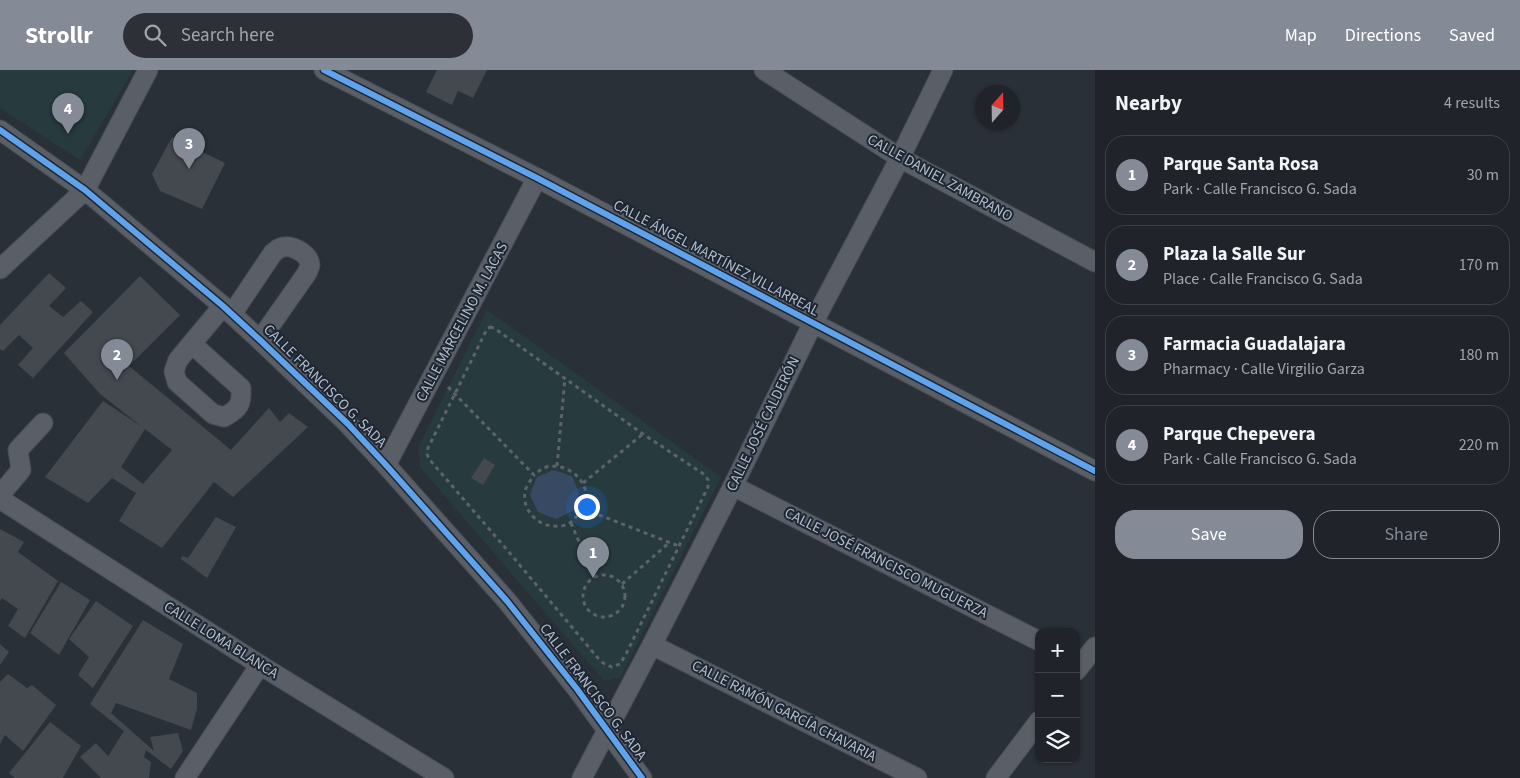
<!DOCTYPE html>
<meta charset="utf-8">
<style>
body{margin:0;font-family:"Source Sans 3",sans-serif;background:#2d3036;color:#f1f3f6}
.controls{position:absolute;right:15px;bottom:15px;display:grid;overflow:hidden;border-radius:10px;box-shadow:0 1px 4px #0004}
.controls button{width:45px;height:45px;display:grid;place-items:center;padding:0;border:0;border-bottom:1px solid #3d4147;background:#20242a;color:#f1f3f6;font:25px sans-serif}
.compass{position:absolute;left:975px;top:15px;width:45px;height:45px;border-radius:50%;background:#20242a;box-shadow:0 1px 4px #0004;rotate:20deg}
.you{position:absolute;left:586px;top:436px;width:18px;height:18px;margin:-12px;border:4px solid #fff;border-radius:50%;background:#1a73e8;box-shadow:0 0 0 8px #1a73e833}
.badge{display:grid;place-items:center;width:32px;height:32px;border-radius:50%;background:#848b96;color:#fff;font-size:16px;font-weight:700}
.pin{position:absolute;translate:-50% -41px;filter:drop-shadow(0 1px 2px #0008)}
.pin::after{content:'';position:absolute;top:26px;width:18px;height:15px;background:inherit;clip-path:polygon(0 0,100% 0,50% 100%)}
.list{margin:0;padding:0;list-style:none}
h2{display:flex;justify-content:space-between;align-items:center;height:65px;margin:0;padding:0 20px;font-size:21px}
h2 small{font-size:16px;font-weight:400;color:#a2a4a8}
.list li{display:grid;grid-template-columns:32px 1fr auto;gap:15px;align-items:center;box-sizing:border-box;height:80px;margin:0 10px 10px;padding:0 10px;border:1px solid #3d4147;border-radius:20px}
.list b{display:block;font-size:19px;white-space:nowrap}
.list p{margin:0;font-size:16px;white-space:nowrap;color:#a2a4a8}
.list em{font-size:16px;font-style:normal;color:#a2a4a8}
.actions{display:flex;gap:10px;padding:15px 20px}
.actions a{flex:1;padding:11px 0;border:1px solid #848b96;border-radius:20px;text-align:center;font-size:18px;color:#848b96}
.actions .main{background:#848b96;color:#fff}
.icon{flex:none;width:28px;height:28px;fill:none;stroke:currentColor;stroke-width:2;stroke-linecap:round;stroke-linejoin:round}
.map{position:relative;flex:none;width:1095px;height:708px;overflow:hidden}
header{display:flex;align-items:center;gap:30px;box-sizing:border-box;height:70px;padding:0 25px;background:#848b96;color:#fff}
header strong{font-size:24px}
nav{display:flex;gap:28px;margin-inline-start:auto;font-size:18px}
.search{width:350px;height:45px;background:#2d3036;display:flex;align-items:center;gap:12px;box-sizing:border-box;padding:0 18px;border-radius:28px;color:#a2a4a8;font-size:19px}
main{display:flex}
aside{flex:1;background:#20242a}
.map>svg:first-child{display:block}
</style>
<header>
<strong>Strollr</strong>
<div class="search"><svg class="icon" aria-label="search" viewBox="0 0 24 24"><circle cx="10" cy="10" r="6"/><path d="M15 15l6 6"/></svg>Search here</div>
<nav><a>Map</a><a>Directions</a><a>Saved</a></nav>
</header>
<main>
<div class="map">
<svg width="1095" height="708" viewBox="0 0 1095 708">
<rect width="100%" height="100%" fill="#2a3038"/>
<!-- green -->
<g fill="#273a3e">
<polygon points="0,0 133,0 80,90 0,38"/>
<polygon points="487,240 721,407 620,608 604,611 420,397 418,378"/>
</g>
<!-- water -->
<polygon fill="#384963" points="554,400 572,406 579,423 573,441 556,449 538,442 530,425 537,407"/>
<!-- building -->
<g fill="#444950" fill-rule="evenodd">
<polygon points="437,0 487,0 473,28 458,21 452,35 426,22"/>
<polygon points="172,67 225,93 202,139 160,121 152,104"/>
<polygon points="49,203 66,218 49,236 63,247 81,231 93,242 33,308 18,295 33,278 19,265 3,281 0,279 0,255"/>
<path d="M140,206L180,245L129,296L231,380L269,338L280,352L289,343L308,357L233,427L214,412L162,478L119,451L136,423L112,408L88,433L45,407L103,331L141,356L100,324L64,283ZM145,359L172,380L143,414L121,397Z"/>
<polygon points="484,388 495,395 483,415 471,408"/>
<polygon points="216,447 236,457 207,508 181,489 182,486 188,488"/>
<polygon points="0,459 24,472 18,482 58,511 25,568 8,556 18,539 2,528 0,531"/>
<polygon points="61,512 90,530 59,585 30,563"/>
<polygon points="96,531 133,556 93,618 78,605 89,587 69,569"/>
<polygon points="143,550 183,574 169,609 197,623 197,639 191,660 116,633 111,643 154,681 150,667 178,663 183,681 171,699 146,680 144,687 151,692 149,708 101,708 80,687 96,673 108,686 124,661 90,634"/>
<polygon points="0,574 9,582 0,595"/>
<polygon points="8,604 27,618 32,615 56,635 23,681 5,665 0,674 0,612"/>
<polygon points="50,652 81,676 63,708 15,708 9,703"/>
</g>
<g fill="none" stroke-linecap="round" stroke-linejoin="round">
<!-- minor casing -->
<g stroke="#484c53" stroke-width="21">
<g id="minor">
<polyline points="324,0 537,108 1095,401"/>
<polyline points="764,0 900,88 1095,192"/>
<polyline points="0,60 85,120 223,236 260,270 348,354 386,395 507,531 577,619 642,708"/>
<polyline points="0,199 85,120 148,0"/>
<path d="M232,244L273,183C276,181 277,179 280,178C290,173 309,183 310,195C310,197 308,200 307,203L260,270"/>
<path d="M192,274L241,318C242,334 239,339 224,347L213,344L177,312L174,301L178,290L223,236"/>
<polyline points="386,395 537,108"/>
<polyline points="733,416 1039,571"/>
<polyline points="0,425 21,400 18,380 43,353"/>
<polyline points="0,429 260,595 444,708"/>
<polyline points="652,575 917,708"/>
<polyline points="1076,601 1095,577"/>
<polyline points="185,708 260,595"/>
<polyline points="582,708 652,575 733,416 813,253 900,88 943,0"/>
<polyline points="996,708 1039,651"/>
</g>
</g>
<!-- path -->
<g stroke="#5d636a" stroke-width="3" stroke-dasharray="4 4" stroke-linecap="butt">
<polygon points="490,257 494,258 643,364 705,405 708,410 708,417 626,584 620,594 612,597 603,593 597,587 508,481 429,389 427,384 428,378 487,259"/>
<path d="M448,317L534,405C537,403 540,400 543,398C567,389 595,414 584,439C582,442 579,445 576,447C570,455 563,457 553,456C536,455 522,439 525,422C526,416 531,410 534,405"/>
<polyline points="557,396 565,308"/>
<polyline points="583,413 643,364"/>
<polyline points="584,439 681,477"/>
<polyline points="571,453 594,507"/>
<circle cx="604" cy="526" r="21"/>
<polyline points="622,514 670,472"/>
</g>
<!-- minor -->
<use href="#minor" stroke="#5a5e66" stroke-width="19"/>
<!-- cycleway casing -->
<g stroke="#1d2633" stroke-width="9">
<g id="cycleway">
<polyline points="324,0 537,108 1095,401"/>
<polyline points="0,60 85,120 223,236 260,270 348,354 386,395 507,531 577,619 642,708"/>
</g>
</g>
<!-- cycleway -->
<use href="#cycleway" stroke="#60a3ed" stroke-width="6"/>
</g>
<g text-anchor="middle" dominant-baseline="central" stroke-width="4" stroke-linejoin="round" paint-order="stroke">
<!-- street labels -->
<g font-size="15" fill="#b4bcc9" stroke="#1d2633">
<text transform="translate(940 108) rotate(29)">CALLE DANIEL ZAMBRANO</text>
<text transform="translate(716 188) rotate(28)">CALLE ÁNGEL MARTÍNEZ VILLARREAL</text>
<text transform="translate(462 252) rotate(-62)">CALLE MARCELINO M. LACAS</text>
<text transform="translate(325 316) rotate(45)">CALLE FRANCISCO G. SADA</text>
<text transform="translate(763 354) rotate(-64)">CALLE JOSÉ CALDERÓN</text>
<text transform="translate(886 493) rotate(27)">CALLE JOSÉ FRANCISCO MUGUERZA</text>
<text transform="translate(221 570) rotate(32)">CALLE LOMA BLANCA</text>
<text transform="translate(593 622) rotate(53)">CALLE FRANCISCO G. SADA</text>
<text transform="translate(784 641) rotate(27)">CALLE RAMÓN GARCÍA CHAVARIA</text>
</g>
</g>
</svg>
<div class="controls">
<button>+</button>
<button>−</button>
<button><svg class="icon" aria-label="layers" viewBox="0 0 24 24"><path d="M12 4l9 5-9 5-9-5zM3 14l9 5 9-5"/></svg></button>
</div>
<svg class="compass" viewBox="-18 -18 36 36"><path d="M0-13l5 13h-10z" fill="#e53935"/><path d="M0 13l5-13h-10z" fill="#a2a4a8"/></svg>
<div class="you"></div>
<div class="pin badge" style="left:593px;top:508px">1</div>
<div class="pin badge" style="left:117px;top:310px">2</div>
<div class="pin badge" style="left:189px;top:99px">3</div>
<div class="pin badge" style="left:68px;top:64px">4</div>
</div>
<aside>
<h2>Nearby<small>4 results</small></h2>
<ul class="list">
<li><span class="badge">1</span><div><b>Parque Santa Rosa</b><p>Park · Calle Francisco G. Sada</p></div><em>30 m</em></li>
<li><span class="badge">2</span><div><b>Plaza la Salle Sur</b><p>Place · Calle Francisco G. Sada</p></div><em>170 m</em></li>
<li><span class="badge">3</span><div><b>Farmacia Guadalajara</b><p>Pharmacy · Calle Virgilio Garza</p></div><em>180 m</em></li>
<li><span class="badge">4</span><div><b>Parque Chepevera</b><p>Park · Calle Francisco G. Sada</p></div><em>220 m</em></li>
</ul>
<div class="actions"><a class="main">Save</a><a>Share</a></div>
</aside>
</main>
